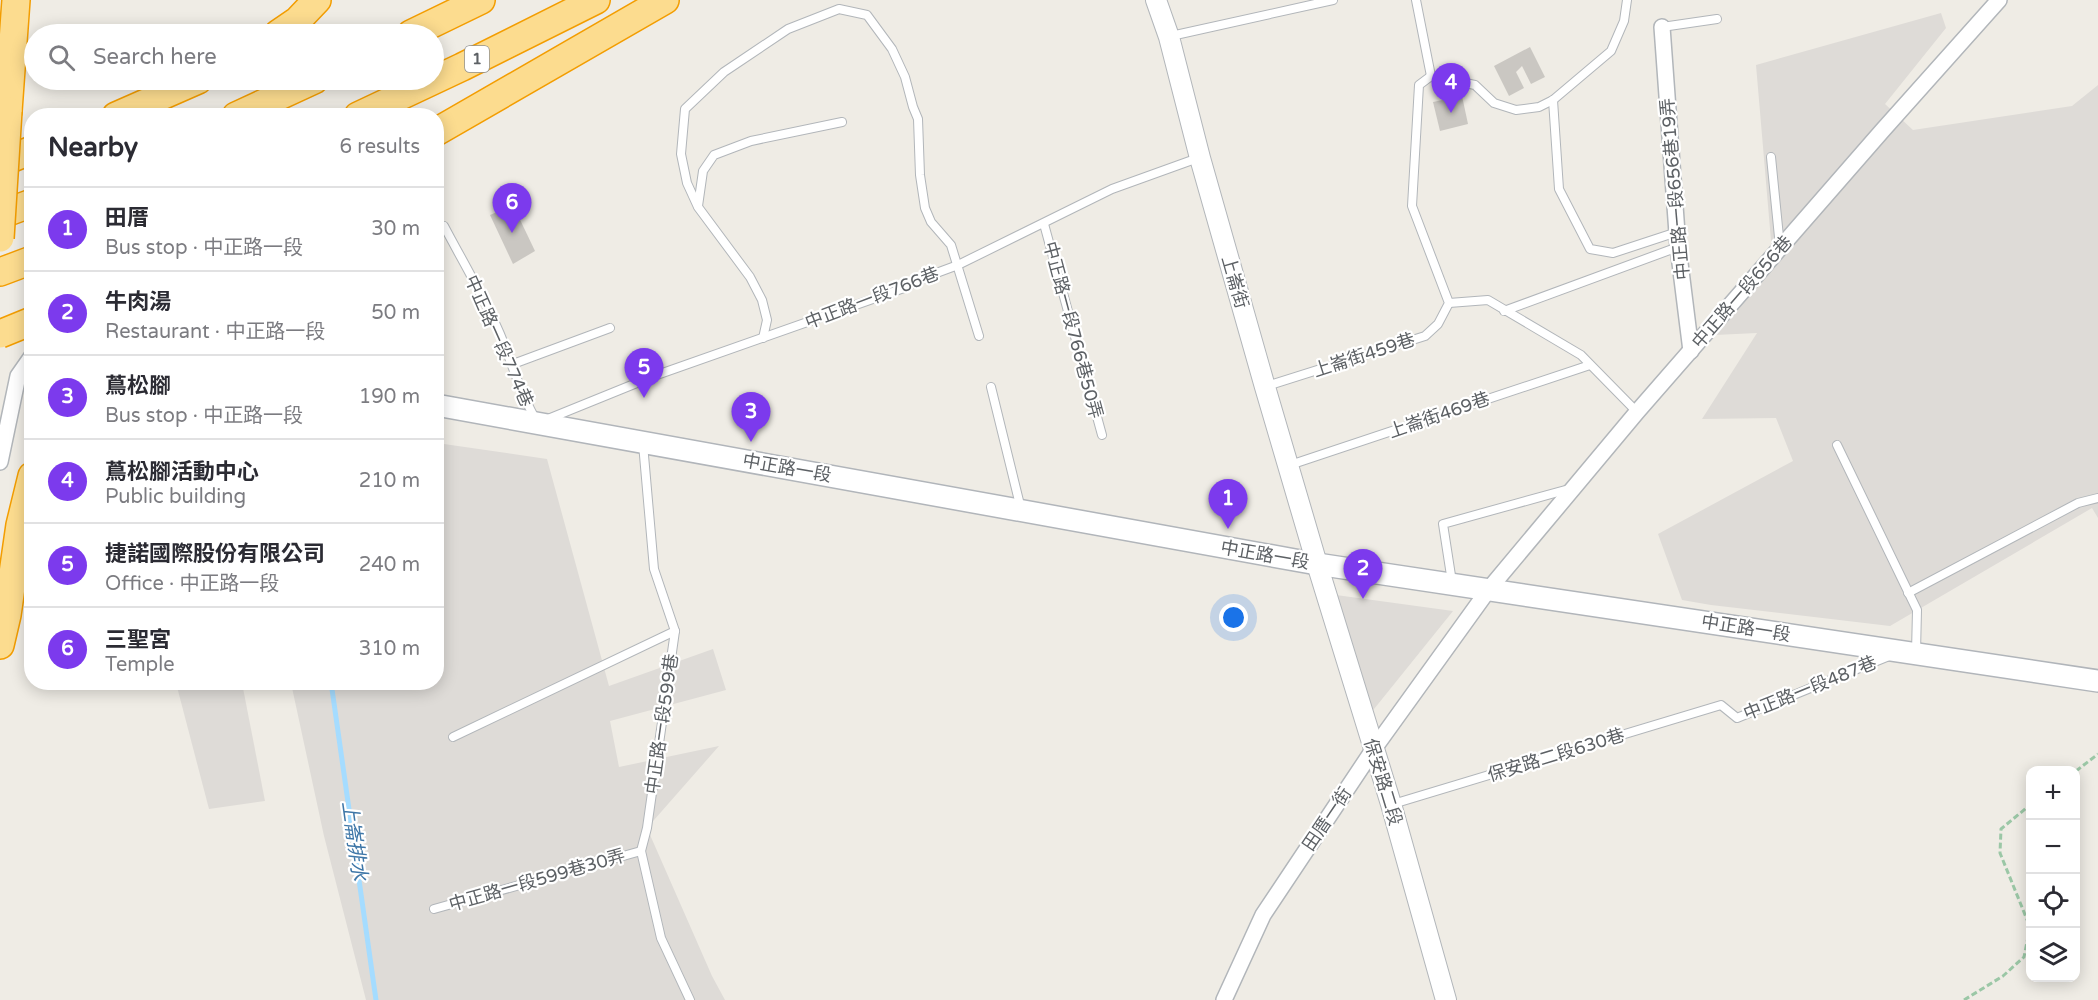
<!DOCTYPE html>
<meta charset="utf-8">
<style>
body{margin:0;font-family:"Varela Round","Noto Sans TC",sans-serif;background:#f2f2f3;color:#2b2b33}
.controls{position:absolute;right:18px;bottom:18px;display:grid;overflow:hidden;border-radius:12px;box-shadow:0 3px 15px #0003}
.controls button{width:54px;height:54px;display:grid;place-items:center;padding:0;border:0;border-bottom:2px solid #e1e1e2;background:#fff;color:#2b2b33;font:30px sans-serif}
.you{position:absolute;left:1234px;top:618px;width:21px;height:21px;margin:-15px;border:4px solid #fff;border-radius:50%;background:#1a73e8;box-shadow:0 0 0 9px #1a73e833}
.badge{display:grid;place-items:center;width:39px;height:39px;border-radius:50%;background:#7c3aed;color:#fff;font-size:20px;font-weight:700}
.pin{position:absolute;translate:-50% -50px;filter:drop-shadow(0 2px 3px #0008)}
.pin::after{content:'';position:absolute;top:32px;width:21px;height:18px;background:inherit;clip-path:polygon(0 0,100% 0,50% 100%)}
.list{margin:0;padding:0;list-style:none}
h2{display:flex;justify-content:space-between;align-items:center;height:78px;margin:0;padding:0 24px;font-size:26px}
h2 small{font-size:20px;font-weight:400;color:#7c7c81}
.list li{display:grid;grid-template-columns:39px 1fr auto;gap:18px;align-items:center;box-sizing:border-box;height:84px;padding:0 24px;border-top:2px solid #e1e1e2}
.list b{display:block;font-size:22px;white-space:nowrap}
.list p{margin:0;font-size:20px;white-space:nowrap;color:#7c7c81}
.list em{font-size:20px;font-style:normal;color:#7c7c81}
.icon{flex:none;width:33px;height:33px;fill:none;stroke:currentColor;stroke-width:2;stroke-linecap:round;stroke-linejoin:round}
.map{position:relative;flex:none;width:2098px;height:1000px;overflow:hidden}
.search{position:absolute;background:#fff;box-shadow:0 3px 15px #0003;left:24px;top:24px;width:420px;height:66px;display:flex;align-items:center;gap:15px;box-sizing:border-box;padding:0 21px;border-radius:33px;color:#7c7c81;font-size:22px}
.panel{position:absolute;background:#fff;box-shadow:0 3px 15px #0003;left:24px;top:108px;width:420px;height:582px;border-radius:24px}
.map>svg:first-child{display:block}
</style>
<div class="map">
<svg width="2098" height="1000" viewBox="0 0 2098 1000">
<rect width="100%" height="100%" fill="#efece5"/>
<!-- industrial -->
<g fill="#dedbd7">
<polygon points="1941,13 1946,28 1885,104 1913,130 2072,106 2098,85 2098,518 2092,508 1890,626 1711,605 1682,600 1658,534 1793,461 1776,418 1702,419 1757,333 1715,335 1773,264 1756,65"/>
<polygon points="437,443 547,459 609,686 713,649 726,690 610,721 619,767 719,746 647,828 712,976 725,1000 366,1000 324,836 291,683 436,682"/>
<polygon points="1336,595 1453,611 1370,714"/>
<polygon points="176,683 242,683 265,801 209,809"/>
</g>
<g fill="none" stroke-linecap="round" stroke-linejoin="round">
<!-- stream -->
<polyline stroke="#a5dcff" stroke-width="5" points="331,682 376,1000"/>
</g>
<!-- building -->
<g fill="#cac7c2">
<polygon points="1530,47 1545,77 1531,84 1522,66 1516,72 1524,88 1509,96 1494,66"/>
<polygon points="1462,96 1468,124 1440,131 1433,102"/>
<polygon points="513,205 535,251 513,264 490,215"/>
</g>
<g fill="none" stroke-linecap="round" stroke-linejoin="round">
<!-- service casing -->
<g stroke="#b2b6ba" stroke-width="10">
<g id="service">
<polyline points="1416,0 1431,76"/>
<polyline points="1662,27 1717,19"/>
<polyline points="1171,36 1333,0"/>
<polyline points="1553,100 1559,189 1590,249 1613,253 1677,232"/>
<polyline points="1771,157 1780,247"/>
<polyline points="698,206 703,171 714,155 751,141 842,122"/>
<polyline points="1044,224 1102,435"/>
<path d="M444,226C463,262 484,297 500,334C512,363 520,393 536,420"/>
<polyline points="1449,303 1488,300 1581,355 1637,412"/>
<polyline points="1504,311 1678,247"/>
<polyline points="763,338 767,320 762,300 750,277 698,207 687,183 681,154 685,109 724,72 788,29 839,9 867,15 892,49 905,77 913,107 918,119 920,175 925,208 931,222 951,245 979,336"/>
<polyline points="513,364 610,328"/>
<polyline points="1267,386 1425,336 1438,324 1449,303 1412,206 1419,85 1431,76 1475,85 1494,103 1516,110 1539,107 1553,100 1611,51 1624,21 1627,0"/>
<polyline points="991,387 1021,509"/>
<polyline points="548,419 654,376 904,288 931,275 958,265 1112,189 1198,158"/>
<polyline points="643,444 654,569 675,631 647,828 641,851 661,938 690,1000"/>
<polyline points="1837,445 1917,610 1916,652"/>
<polyline points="1290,465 1590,365"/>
<polyline points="1452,582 1443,524 1569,489"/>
<polyline points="1908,593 2078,503 2098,498"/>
<polyline points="453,737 675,631"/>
<polyline points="1393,804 1721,705 1737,718 1889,656"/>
<polyline points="434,909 641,851"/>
</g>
</g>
<!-- minor casing -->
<g stroke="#b2b6ba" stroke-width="18">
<g id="minor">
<polyline points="1662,27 1678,247 1691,351"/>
<polyline points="0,462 18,376 32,356"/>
<polyline points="1224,1000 1263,915 1373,750 1489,589 1637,412 1882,131 1999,0"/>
</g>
</g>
<!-- tertiary casing -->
<g stroke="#b2b6ba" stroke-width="22">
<polyline id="tertiary" points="1156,0 1169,37 1200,158 1265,387 1317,564 1391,804 1446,1000"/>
</g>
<!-- secondary casing -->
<g stroke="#b1b5ba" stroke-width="24">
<polyline id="secondary" points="436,405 1317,564 2098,681"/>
</g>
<!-- motorway casing -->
<g stroke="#f39d01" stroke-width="30">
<g id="motorway">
<polyline points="278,34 297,21 317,0"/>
<polyline points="411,34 481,0"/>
<polyline points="8,111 16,0"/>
<polyline points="116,116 198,80"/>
<polyline points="236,116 314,80"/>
<polyline points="358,116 462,67 596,0"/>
<polyline points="436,132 665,0"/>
<polyline points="0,163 32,150"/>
<polyline points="0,215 32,203"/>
<polyline points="0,272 32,260"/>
<polyline points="0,645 7,615 20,525 32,476"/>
</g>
</g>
<!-- path -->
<g stroke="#9bc7a6" stroke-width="3" stroke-dasharray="6 3" stroke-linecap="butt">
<polyline points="2076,771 2098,754"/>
<polyline points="1964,1000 2003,976 2024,957 2030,927 2000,853 2001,829 2030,805"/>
</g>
<!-- service -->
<use href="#service" stroke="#fff" stroke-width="8"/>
<!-- minor -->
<use href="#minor" stroke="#fff" stroke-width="15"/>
<!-- tertiary -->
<use href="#tertiary" stroke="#fff" stroke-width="20"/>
<!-- secondary -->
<use href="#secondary" stroke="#fff" stroke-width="21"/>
<!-- motorway -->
<use href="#motorway" stroke="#fcdc8f" stroke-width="27"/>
<!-- motorway-bridge casing -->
<g stroke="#f39d01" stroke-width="30" stroke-linecap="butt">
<g id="motorway-bridge">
<polyline points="0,238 8,111"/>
<polyline points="0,334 32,321"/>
</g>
</g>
<!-- motorway-bridge -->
<use href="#motorway-bridge" stroke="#fcdc8f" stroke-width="27"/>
</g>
<g text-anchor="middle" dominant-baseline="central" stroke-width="4.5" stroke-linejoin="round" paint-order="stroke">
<!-- shield labels -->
<rect fill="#fff" stroke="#8e9093" stroke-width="1.5" x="465" y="46" width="24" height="26" rx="4.5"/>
<g font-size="16" font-weight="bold" fill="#5d6165">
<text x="477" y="59">1</text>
</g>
<!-- street labels -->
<g font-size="18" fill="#5d6165" stroke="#fff">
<text transform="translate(1675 189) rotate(-95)">中正路一段656巷19弄</text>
<text transform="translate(1235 282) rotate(74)">上崙街</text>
<text transform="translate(1742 292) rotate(-49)">中正路一段656巷</text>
<text transform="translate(872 298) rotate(-21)">中正路一段766巷</text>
<text transform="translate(1073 330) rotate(75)">中正路一段766巷50弄</text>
<text transform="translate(499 341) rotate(66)">中正路一段774巷</text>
<text transform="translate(1364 355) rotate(-18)">上崙街459巷</text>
<text transform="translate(1439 415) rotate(-19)">上崙街469巷</text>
<text transform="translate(787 468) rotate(10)">中正路一段</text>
<text transform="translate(1265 555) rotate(10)">中正路一段</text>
<text transform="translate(1746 628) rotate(9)">中正路一段</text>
<text transform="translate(1810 688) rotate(-22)">中正路一段487巷</text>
<text transform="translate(662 724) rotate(-82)">中正路一段599巷</text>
<text transform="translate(1556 755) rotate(-17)">保安路二段630巷</text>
<text transform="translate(1383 782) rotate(73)">保安路二段</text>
<text transform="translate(1327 819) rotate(-56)">田厝一街</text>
<text transform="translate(537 880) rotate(-16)">中正路一段599巷30弄</text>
</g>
<!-- water labels -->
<g font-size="20" font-style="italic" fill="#3f77a8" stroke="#fff">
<text transform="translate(354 841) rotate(82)">上崙排水</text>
</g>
</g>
</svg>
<div class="controls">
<button>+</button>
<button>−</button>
<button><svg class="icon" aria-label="locate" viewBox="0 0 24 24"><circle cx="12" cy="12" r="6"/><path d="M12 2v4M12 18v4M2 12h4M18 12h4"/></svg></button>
<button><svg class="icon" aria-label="layers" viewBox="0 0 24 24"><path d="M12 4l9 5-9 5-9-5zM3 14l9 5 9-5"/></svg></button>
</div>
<div class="you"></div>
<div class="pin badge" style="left:1228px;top:529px">1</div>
<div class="pin badge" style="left:1363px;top:599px">2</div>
<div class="pin badge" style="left:751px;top:442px">3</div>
<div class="pin badge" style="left:1451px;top:113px">4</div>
<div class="pin badge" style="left:644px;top:398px">5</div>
<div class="pin badge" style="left:512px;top:233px">6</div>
<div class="search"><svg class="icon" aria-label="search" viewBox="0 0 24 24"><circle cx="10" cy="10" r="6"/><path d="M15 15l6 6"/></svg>Search here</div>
<section class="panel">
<h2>Nearby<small>6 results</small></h2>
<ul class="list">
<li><span class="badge">1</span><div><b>田厝</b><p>Bus stop · 中正路一段</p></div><em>30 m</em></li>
<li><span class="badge">2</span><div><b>牛肉湯</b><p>Restaurant · 中正路一段</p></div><em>50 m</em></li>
<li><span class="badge">3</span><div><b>蔦松腳</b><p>Bus stop · 中正路一段</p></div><em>190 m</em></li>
<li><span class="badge">4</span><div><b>蔦松腳活動中心</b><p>Public building</p></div><em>210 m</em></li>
<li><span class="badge">5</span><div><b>捷諾國際股份有限公司</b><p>Office · 中正路一段</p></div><em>240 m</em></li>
<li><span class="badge">6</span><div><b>三聖宮</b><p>Temple</p></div><em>310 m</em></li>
</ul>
</section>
</div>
